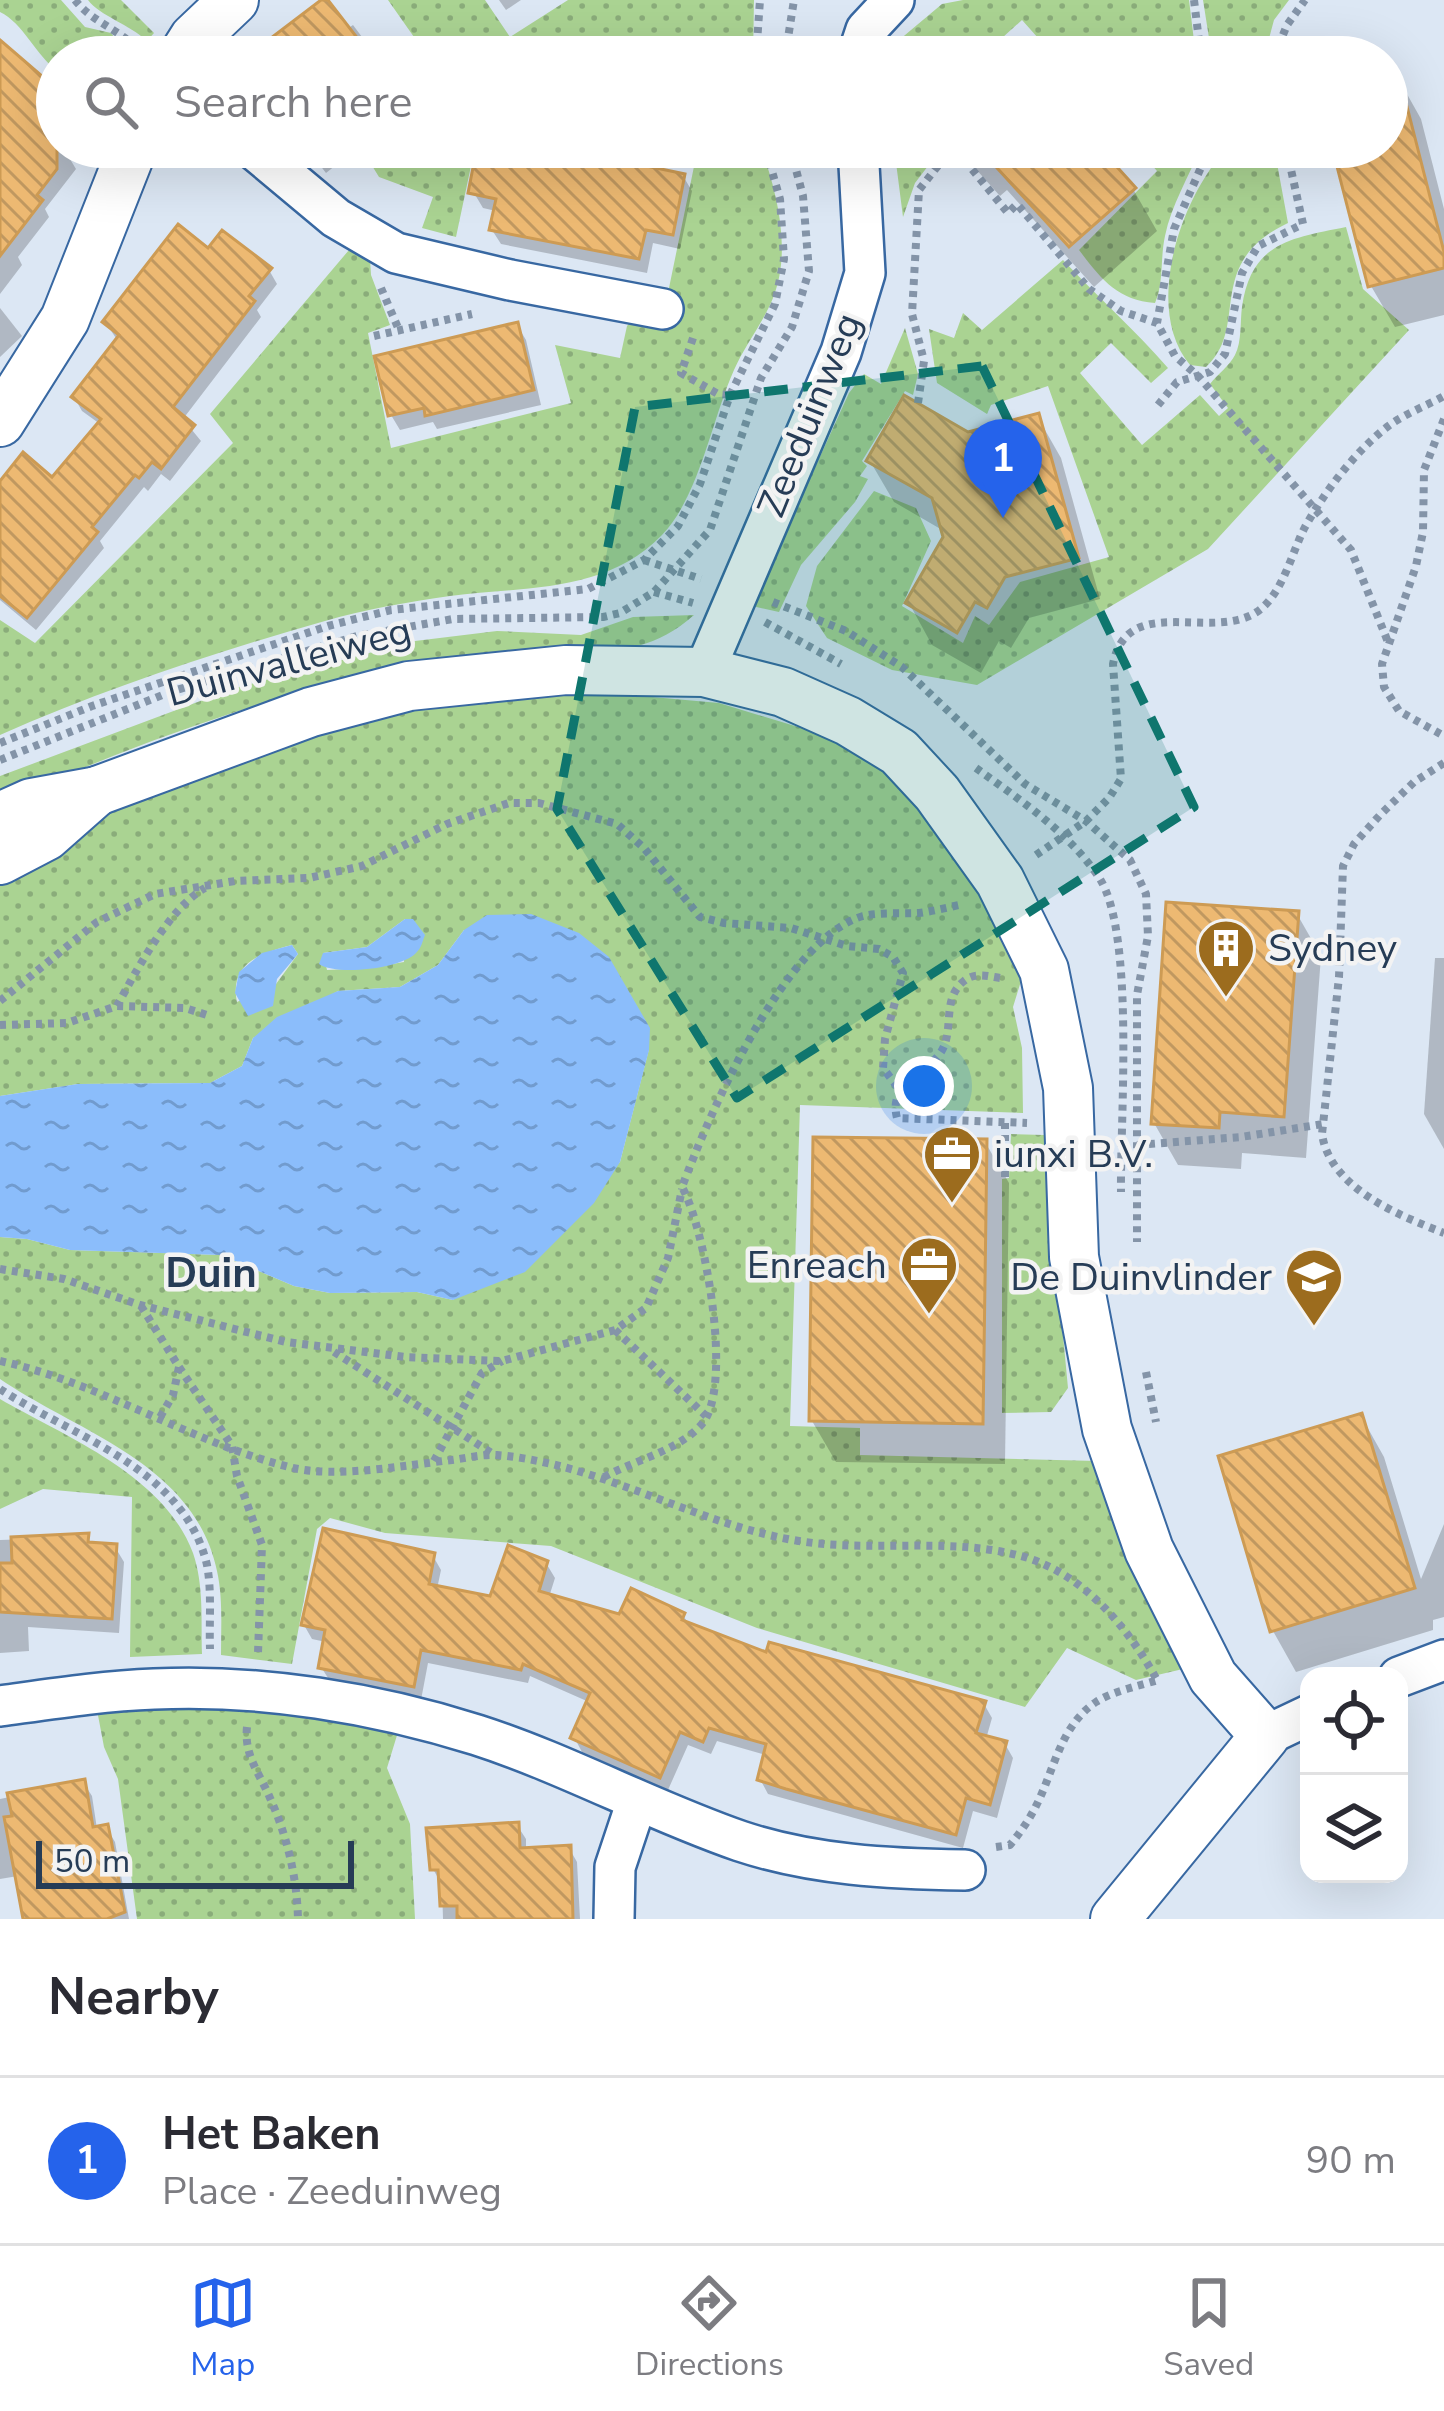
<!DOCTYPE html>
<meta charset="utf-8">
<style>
body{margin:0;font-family:"Nunito Sans",sans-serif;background:#f7f7f7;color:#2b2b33}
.controls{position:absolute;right:36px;bottom:36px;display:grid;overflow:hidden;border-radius:24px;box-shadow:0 12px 48px #0002}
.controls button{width:108px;height:108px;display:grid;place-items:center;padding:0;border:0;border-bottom:3px solid #e1e1e2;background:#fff;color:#2b2b33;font:60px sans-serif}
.scale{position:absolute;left:36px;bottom:30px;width:318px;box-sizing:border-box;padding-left:12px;border:6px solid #263c56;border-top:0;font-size:33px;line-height:42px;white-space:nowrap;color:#263c56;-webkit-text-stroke:9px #f3f3f3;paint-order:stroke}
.you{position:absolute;left:924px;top:1086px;width:42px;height:42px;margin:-30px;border:9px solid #fff;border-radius:50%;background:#1a73e8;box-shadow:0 0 0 18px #1a73e833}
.badge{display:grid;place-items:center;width:78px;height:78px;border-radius:50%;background:#2563eb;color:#fff;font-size:39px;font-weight:700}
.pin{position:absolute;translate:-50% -99px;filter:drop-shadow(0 3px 6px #0008)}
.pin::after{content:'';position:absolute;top:63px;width:42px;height:36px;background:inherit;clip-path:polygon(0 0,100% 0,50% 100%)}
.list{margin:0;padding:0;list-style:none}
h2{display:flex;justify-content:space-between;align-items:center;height:156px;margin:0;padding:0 48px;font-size:51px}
h2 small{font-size:39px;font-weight:400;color:#7c7c81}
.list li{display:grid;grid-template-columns:78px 1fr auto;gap:36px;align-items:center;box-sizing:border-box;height:168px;padding:0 48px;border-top:3px solid #e1e1e2}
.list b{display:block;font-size:45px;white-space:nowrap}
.list p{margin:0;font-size:39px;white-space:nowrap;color:#7c7c81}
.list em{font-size:39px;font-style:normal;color:#7c7c81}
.icon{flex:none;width:66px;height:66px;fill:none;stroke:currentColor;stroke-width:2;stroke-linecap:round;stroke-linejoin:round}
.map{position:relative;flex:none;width:1444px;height:1919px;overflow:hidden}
.search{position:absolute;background:#fff;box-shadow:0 12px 48px #0002;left:36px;right:36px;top:36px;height:132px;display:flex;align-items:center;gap:30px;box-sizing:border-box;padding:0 42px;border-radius:66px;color:#7c7c81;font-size:45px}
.sheet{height:324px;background:#fff}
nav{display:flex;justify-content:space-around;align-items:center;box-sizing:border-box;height:168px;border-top:3px solid #e1e1e2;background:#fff;font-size:33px;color:#7c7c81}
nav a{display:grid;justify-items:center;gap:6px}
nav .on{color:#2563eb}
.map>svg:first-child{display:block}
</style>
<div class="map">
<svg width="1444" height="1919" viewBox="0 0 1444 1919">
<defs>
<pattern id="grass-dots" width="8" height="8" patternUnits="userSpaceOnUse" patternTransform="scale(3)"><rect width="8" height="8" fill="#aad392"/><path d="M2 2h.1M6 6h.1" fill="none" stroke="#8aac7a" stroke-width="1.8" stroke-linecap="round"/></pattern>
<pattern id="water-ripples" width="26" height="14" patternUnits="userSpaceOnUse" patternTransform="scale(3)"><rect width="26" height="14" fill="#8bbdfb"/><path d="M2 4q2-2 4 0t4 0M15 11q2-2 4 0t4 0" fill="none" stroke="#719bce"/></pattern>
<pattern id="building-back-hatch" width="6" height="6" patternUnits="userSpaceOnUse" patternTransform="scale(3)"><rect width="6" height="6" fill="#edb972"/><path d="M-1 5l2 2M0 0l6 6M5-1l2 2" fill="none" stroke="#c09860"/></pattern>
</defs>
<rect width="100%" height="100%" fill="#dce7f4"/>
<!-- grass -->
<g fill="url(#grass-dots)" fill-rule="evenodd">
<path d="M0,0H61L85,27L111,33L129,57H57V71C36,55 23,23 0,12Z"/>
<path d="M88,0H121L154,33L147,41C129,24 100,16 88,0Z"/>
<polygon points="388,0 485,0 510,37 568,0 754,0 753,57 428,57"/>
<polygon points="963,0 1189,0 1196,57 1055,57 1022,20 981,57 884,57 886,51 942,4"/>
<polygon points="1203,0 1289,0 1274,20 1264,57 1212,57"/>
<polygon points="393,147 475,147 456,237 422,228 433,197 379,177 371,164"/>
<path d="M698,147H761C777,193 792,250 773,298C763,323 745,345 734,370C712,419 699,497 662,535C605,594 524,586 450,596C409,602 365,609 325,621C216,652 104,689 0,735V620L35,643L233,443L210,414L349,250L370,259L371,275L390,325L368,333L391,448L571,403L555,345L620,358L627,326L633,319L662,322Z"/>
<polygon points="894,147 934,147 938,153 915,183 903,217"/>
<path d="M1136,147H1201C1189,176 1171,206 1165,236C1160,258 1164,283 1155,303C1117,300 1101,279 1079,250L1157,171Z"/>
<path d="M1228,147H1274L1288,223C1202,264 1251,326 1206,367L1190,365C1142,307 1182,195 1228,147Z"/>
<path d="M1346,227L1363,289L1409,330L1208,549L977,685L892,670L827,638L806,606L817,566L874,491L916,508L931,541L902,606L963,643L975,616L989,625L1020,582L1109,557L1048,386L991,405L987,414L937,383L929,329L954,338L963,313L982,330L1063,260C1098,297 1135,330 1168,368L1151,383L1111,343L1080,373L1142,445L1200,395L1219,416L1228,408L1210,384C1217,375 1230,365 1235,355C1242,342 1240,321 1242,307C1251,242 1292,238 1346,227Z"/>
<polygon points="905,328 918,374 913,395 905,391 862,461 867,466 860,476 868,479 855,502 801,565 779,612 752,606 849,393 864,374 881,384"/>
<path d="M694,615C640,664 586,647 520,652C344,665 161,733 0,803V776L235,688L415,641L497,631L581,635L633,617Z"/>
<path d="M562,694L630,695L719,703L841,740L881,761L955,852L994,921L1021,981L1013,1007L1022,1048L1023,1113L800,1105L790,1426L860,1428V1455L1097,1461L1183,1669L1136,1680L1067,1648L1025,1707L757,1628L551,1546L385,1533L330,1518L317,1529L292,1664L221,1655C221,1627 223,1598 217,1571C194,1463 79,1433 0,1379V1237L27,1239L70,1250L221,1255L294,1286L330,1293L417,1292L453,1300L620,1162L649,1049L464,930L438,965L400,987L338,991L253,1038L242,1066L210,1083L78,1084L0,1096V870C119,800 255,748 390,716C447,703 505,699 562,694ZM405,919L404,962L368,968L327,970L323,953L367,947ZM292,945L298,954L276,984L237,1002C229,964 260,953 292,945Z"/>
<polygon points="1011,1134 1044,1135 1068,1388 1051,1412 1002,1413 1002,1179 1009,1178"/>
<path d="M0,1399C66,1437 164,1475 193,1553C204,1585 201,1620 202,1654L130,1657L132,1497L43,1489L0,1509Z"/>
<polygon points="197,1707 350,1721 398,1732 387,1768 410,1824 415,1919 137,1919 118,1779 104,1747 97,1710"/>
</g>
<!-- water -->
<g fill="url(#water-ripples)">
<polygon points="531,914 579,933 609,957 650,1028 649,1050 620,1162 594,1203 525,1272 453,1300 417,1292 330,1293 294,1286 221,1255 70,1250 27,1239 0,1237 0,1096 78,1084 210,1083 242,1066 253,1038 277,1017 338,991 400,987 438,965 464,930 487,915"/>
<path d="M405,919H413L425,935C422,942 422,947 416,953C401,969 336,976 319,964L323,953L367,947Z"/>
<polygon points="292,945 298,954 277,979 273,1006 248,1016 235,993 239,972 262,953"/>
</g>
<!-- shadow -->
<g fill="#0003">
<polygon points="499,0 521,0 506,10"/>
<polygon points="353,25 377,57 251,57 347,29"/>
<polygon points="1004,47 1013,57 992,57"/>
<polygon points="0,62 57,92 57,147 67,154 76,169 45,209 49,217 18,257 22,265 0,294"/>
<polygon points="1398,78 1421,119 1444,209 1444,315 1395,327 1371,286 1335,147 1387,147 1387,81"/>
<polygon points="306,147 398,147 374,165 346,157 326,173"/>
<polygon points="481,147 541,147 683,176 692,191 680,249 653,243 647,273 501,244 492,230 496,211 483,208 474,193"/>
<polygon points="956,147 1095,147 1133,189 1157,231 1094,287 1007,190 1000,196"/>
<polygon points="208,252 269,270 277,284 257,310 261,317 183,419 201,441 170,481 161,474 148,491 144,487 100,541 104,548 36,630 0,600 0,483 52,482 100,424 82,411 74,397 118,341 105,322"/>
<polygon points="0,308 22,336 0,357"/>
<polygon points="517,325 526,340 541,405 437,429 433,422 400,430 391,415 378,358"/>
<polygon points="1037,416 1061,458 1100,599 1029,618 1011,648 999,641 981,673 932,645 909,603 946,538 944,531 894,502 870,461"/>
<polygon points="1297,914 1321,956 1306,1158 1242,1153 1241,1169 1178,1165 1154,1123"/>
<polygon points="1435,958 1444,958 1444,1149 1424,1114"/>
<polygon points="985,1142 1009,1183 1005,1464 836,1462 812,1421"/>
<polygon points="1361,1416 1384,1457 1421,1579 1444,1524 1444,1617 1433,1620 1433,1630 1296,1672 1273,1631"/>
<polygon points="87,1537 93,1546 115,1547 124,1562 119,1633 28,1627 29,1651 0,1653 0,1540"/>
<polygon points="433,1556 441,1570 437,1589 492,1600 546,1563 555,1578 549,1597 620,1618 683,1615 689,1625 768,1656 984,1704 992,1718 986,1739 1005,1744 1013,1758 997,1818 973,1811 963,1848 768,1794 760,1779 766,1755 717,1741 711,1754 688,1745 668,1790 582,1752 574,1737 589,1702 530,1676 528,1683 428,1663 421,1700 330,1681 321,1667 326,1642 312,1639 304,1625"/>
<polygon points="83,1782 92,1796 97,1829 106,1827 115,1842 129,1919 26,1919 18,1876 0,1879 0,1799"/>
<polygon points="517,1825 526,1839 526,1850 569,1848 577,1862 580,1919 443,1919 442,1885 433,1869"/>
</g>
<!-- building -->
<g fill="url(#building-back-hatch)" stroke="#cd9b54" stroke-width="3">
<polygon points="321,0 328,0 372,57 246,57"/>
<polygon points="0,40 57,89 57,123 52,137 57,141 57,169 37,195 43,200 0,256"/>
<polygon points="1399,75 1444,252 1444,268 1368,287 1332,147 1387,147 1387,76"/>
<polygon points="477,147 555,147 685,174 673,235 646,230 639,259 489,230 496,199 468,193"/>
<polygon points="978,147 1099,147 1136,188 1069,247"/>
<polygon points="178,224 208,248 222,230 272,268 249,296 255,301 173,407 195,425 161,469 152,462 139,478 135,475 92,527 98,532 27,618 0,596 0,481 23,452 52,477 101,419 71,397 119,335 102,322"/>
<polygon points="518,322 534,390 425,416 424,408 388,416 374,356"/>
<polygon points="904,395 968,432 1039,413 1079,558 1005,577 987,608 975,602 957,633 905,603 943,537 932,498 866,461"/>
<polygon points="1166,902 1299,911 1284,1117 1220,1112 1219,1128 1151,1124"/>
<polygon points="813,1137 987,1139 983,1424 809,1421"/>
<polygon points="1362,1413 1415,1588 1270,1632 1218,1456"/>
<polygon points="323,1528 435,1553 429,1584 490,1596 508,1545 548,1561 539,1591 619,1614 631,1588 685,1613 682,1620 766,1652 769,1642 986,1701 976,1733 1007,1741 990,1805 966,1798 956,1835 786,1789 757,1780 766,1744 709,1728 703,1742 680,1732 660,1778 570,1738 590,1693 523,1664 521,1670 421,1650 414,1687 318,1668 325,1630 301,1625"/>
<polygon points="89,1533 88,1542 117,1544 112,1619 0,1612 0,1563 12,1563 11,1537"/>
<polygon points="85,1779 93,1827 108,1824 125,1912 107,1919 23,1919 4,1817 12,1816 7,1793"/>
<polygon points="519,1822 520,1848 571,1845 573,1919 457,1919 457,1906 440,1906 438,1870 430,1870 426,1828"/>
</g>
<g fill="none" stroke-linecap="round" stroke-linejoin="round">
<!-- minor casing -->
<g stroke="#3868a2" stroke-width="44">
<g id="minor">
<polyline points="857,57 866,30 894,0"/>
<polyline points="251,147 336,218 396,253 510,280 663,309"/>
<polyline points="704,672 841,352 865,273 858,147"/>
<polyline points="1399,1677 1444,1660"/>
<path d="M0,1706C51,1699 102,1691 154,1689C261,1684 376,1703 477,1735C567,1764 650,1810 740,1841C812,1865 889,1869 965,1870"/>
<polyline points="1265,1736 1309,1715"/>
<polyline points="614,1919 615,1867 637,1801"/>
</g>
</g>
<!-- tertiary casing -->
<g stroke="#3868a2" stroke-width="52">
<g id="tertiary">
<polyline points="182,57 194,38 234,0"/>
<polyline points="0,422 65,319 133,147"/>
<polyline points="0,817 31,803 97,791 311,712 409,686 566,670 704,672 783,692 848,721 899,752 937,793 1000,881 1044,970 1068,1088 1074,1257 1107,1429 1149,1550 1213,1677 1265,1736 1115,1919"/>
<polyline points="0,860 46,836 97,791"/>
</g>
</g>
<!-- path -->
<g stroke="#8494a8" stroke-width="8" stroke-dasharray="6 6" stroke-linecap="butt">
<path d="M75,0C93,23 120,29 139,51"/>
<polyline points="1194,0 1201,57"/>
<polyline points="756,57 760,0"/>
<polyline points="785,57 794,0"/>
<polyline points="1274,57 1287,25 1305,0"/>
<polyline points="1210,147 1174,229 1157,323 1175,356 1198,376 1351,550 1388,642"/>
<polyline points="957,151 1008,213 1017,204 1089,289 1121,311 1157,323"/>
<polyline points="381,288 399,330"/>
<polyline points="374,336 472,314"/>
<polyline points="693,338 681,373 718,394 730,395"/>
<polyline points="918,403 924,361 912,314 919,190 944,158 961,147"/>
<polyline points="1158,405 1177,382 1210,372 1225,354 1242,273 1258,246 1303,224 1286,147"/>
<polyline points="1444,419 1424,470 1423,532 1416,566 1382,664 1384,687 1399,711 1444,736"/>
<polyline points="644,560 701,579"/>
<polyline points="654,592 693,603"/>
<polyline points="773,602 846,631 902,667 1025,784 1086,821 1130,860 1146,894 1148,936 1137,995 1137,1242"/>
<polyline points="765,622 841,664"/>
<polyline points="0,743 92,706 328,626 391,610 588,589 644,560 678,526 700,484 730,395 775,304 784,259 780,199 765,147"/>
<polyline points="0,760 170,692 357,636 453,619 603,617 620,613 654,592 710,530 761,378 792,327 809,271 803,196 790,147"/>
<path d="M1444,763L1414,782L1380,815L1354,844L1343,866L1339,977L1322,1134C1330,1188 1398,1215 1444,1233"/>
<path d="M976,768C1020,800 1070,833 1100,879C1135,936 1120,1119 1121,1192"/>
<path d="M1036,855L1086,821L1109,798L1121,779L1113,664C1128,589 1218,646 1262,608C1284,589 1292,552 1305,527C1325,491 1355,452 1387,427C1404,414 1426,406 1444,396"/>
<path d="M1000,978C987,976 975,972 964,981C941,999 955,1030 941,1052C924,1077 888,1083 897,1118L1027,1123"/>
<polyline points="0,1001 97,922 155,894 235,881 309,878 362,866 447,824 509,803 539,803 617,824 644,848 700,917 724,923 791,928 847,946 879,949 893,957 903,973 885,1039 883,1068 899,1089"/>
<path d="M117,1006C136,971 170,907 205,888"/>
<polyline points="0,1025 67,1023 117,1006 185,1008 210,1016"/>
<polyline points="1137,1145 1241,1137 1323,1124"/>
<polyline points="1005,1177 1005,1122"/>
<polyline points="0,1269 64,1279 140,1305 286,1342 405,1357 502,1361 615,1330 646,1308 668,1258 682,1189"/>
<polyline points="141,1306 179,1367 173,1395 159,1419"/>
<polyline points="615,1330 706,1416"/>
<polyline points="334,1352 493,1454"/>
<path d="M0,1361C101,1383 190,1442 289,1467C336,1479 405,1465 452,1460C467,1458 483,1454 497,1455C601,1464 691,1522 793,1540C870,1554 952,1535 1028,1558C1086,1577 1129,1629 1157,1680"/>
<polyline points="179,1367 232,1446 237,1476 262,1545 258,1653"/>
<polyline points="1146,1372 1156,1422"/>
<path d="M0,1389C73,1437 185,1469 207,1565C212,1591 209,1623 210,1649"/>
<polyline points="434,1461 482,1373 502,1361"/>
<path d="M604,1477C635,1460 678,1451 702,1424C734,1386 705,1228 682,1187C709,1115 784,939 863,916C880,912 901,914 919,913C934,911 949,907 964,904"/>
<path d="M247,1727C244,1756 259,1772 270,1798C287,1836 297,1877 298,1919"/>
<path d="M996,1847L1010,1845C1020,1833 1029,1820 1036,1806C1054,1771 1060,1726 1096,1702C1113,1691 1139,1686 1158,1680"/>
</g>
<!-- minor -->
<use href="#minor" stroke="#fff" stroke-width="39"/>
<!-- tertiary -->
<use href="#tertiary" stroke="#fff" stroke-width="48"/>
</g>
<!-- marked area -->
<path fill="#0f766e" fill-opacity="0.2" stroke="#0f766e" stroke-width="9" stroke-dasharray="24 15" stroke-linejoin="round" d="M982,366L1194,807L737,1098L557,809L635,407Z"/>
<!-- icons -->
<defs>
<g id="building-pin" transform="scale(3)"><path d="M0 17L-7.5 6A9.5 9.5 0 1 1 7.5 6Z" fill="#9c6c1e" stroke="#f3f3f3"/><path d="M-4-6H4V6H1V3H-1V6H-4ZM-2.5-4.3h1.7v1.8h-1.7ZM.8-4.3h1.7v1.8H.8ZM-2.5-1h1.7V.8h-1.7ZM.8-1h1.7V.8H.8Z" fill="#fff"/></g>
<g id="office-pin" transform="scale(3)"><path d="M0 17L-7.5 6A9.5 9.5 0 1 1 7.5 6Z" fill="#9c6c1e" stroke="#f3f3f3"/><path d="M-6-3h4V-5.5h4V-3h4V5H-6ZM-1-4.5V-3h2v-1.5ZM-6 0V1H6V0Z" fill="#fff"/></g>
<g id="school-pin" transform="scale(3)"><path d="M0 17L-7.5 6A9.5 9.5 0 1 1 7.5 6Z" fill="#9c6c1e" stroke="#f3f3f3"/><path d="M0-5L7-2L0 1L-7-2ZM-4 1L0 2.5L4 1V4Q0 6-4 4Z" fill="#fff"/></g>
</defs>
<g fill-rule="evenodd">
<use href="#building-pin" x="1226" y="948"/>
<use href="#office-pin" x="952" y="1154"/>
<use href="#office-pin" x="929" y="1265"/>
<use href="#school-pin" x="1314" y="1277"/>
</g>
<g text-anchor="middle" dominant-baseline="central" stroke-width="9" stroke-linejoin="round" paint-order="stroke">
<!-- street labels -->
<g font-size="39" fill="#263c56" stroke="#f3f3f3">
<text transform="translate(810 415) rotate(-68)">Zeeduinweg</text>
<text transform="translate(289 662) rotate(-15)">Duinvalleiweg</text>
</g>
<!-- poi labels -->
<g font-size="39" fill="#263c56" stroke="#f3f3f3" text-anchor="start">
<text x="1268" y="948">Sydney</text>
<text x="994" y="1154">iunxi B.V.</text>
<text x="887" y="1265" text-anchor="end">Enreach</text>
<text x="1272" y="1277" text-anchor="end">De Duinvlinder</text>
</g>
<!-- neighbourhood labels -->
<g font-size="42" font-weight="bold" fill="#263c56" stroke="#f3f3f3">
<text x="211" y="1273">Duin</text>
</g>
</g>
</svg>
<div class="controls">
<button><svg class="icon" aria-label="locate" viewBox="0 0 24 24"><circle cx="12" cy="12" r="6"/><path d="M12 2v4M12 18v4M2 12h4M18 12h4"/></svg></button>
<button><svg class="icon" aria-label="layers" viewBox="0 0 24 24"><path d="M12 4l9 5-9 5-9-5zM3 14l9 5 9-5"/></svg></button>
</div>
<div class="scale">50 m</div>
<div class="you"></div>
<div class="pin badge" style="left:1003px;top:518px">1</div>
<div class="search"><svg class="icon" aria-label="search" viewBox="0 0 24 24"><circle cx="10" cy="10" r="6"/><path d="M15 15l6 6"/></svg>Search here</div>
</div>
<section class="sheet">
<h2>Nearby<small></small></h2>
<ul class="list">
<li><span class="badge">1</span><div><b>Het Baken</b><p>Place · Zeeduinweg</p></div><em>90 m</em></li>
</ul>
</section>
<nav>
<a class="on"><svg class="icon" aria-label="map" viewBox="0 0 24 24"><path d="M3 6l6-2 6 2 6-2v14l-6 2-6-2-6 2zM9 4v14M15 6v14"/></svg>Map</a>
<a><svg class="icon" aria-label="directions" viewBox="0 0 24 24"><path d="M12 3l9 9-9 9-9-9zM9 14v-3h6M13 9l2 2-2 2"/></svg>Directions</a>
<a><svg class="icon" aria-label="saved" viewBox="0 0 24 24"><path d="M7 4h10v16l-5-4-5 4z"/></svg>Saved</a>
</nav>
